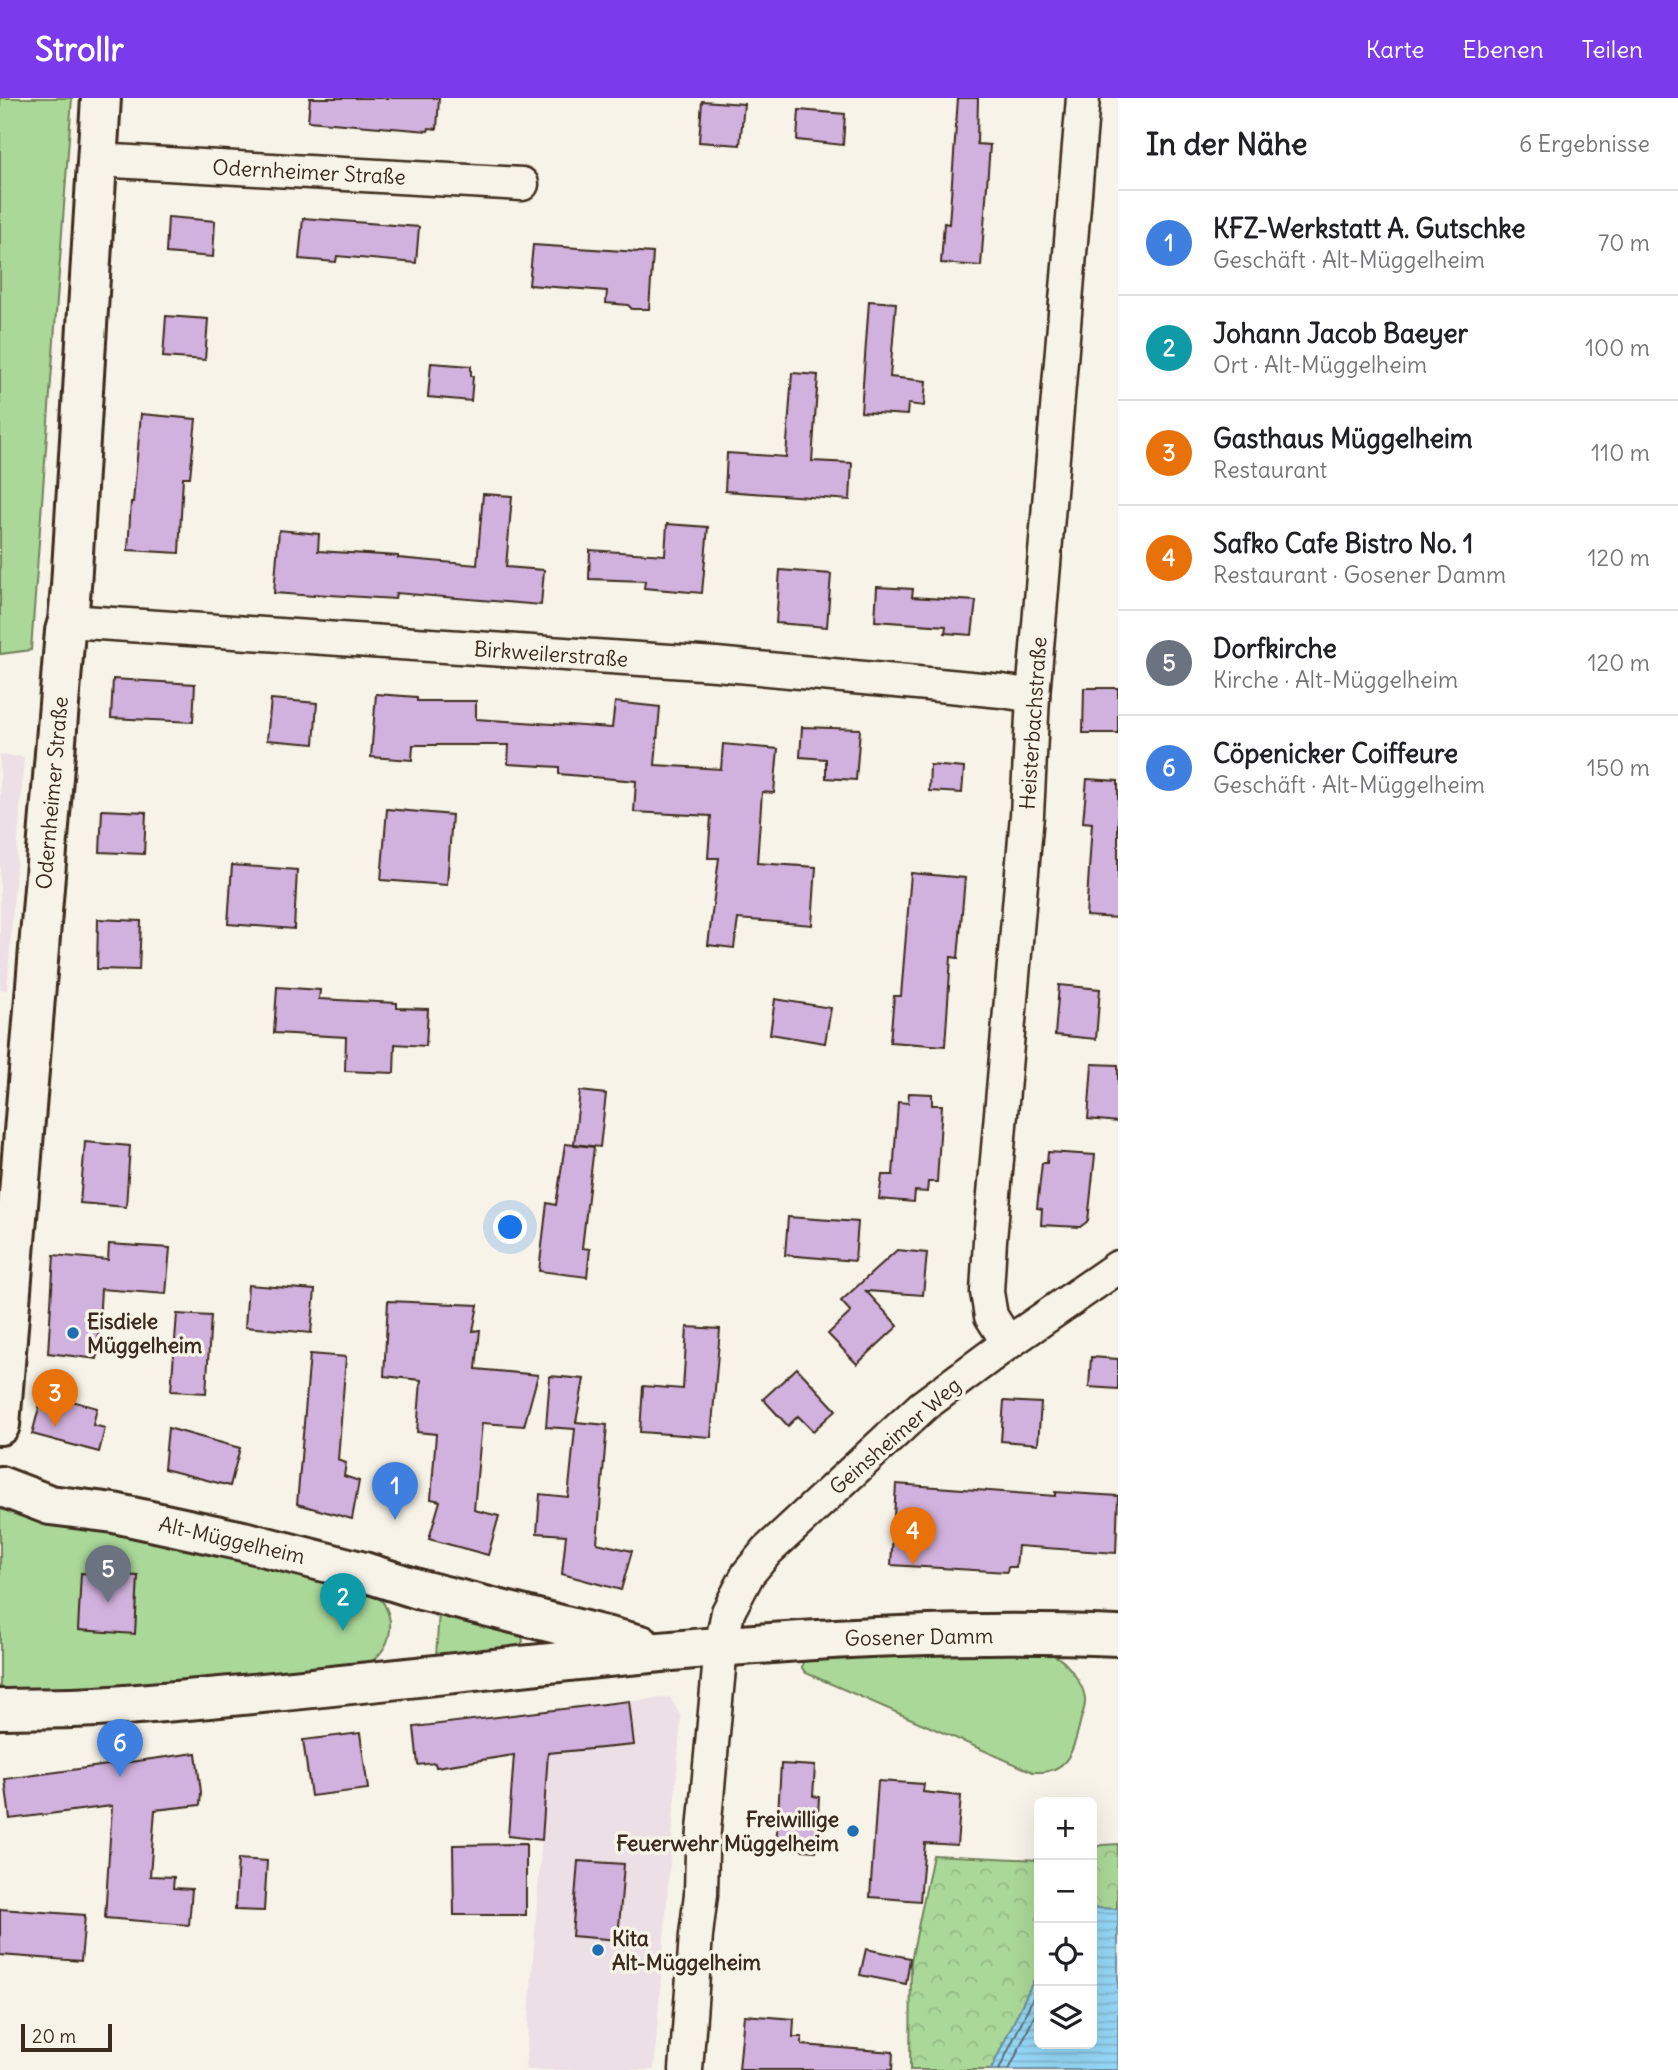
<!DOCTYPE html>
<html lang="de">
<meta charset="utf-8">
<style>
body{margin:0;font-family:Delius,sans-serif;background:#f2f2f2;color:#202124}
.controls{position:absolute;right:21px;bottom:21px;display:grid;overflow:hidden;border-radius:10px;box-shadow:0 7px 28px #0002}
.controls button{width:63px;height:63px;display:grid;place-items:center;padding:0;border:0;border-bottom:2px solid #e0e0e0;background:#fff;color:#202124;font:35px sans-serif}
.scale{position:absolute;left:21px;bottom:18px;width:91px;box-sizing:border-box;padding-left:7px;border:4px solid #3b2a1e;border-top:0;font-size:19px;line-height:24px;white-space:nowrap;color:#3b2a1e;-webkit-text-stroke:5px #f7f3e8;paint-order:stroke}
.you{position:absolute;left:511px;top:1130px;width:24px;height:24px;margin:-18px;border:5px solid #fff;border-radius:50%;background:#1a73e8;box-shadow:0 0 0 10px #1a73e833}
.badge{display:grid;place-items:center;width:46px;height:46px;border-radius:50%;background:#7c3aed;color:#fff;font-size:23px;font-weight:700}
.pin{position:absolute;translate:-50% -58px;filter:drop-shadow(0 2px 4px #0008)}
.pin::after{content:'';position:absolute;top:37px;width:24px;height:21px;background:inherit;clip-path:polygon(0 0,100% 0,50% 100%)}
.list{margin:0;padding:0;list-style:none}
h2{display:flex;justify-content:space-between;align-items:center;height:91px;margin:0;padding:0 28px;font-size:30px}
h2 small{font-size:23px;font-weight:400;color:#757577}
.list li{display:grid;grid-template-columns:46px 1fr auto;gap:21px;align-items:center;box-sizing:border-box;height:105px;padding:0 28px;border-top:2px solid #e0e0e0}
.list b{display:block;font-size:26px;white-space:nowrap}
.list p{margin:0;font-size:23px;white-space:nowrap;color:#757577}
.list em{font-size:23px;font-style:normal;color:#757577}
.icon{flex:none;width:38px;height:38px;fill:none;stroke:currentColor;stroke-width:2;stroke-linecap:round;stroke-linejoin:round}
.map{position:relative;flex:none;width:1118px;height:1972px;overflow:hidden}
header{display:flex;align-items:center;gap:42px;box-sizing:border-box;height:98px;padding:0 35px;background:#7c3aed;color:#fff}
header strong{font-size:33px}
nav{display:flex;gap:38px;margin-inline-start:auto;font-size:24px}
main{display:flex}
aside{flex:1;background:#fff}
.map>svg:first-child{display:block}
</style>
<header>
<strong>Strollr</strong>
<nav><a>Karte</a><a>Ebenen</a><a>Teilen</a></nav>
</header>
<main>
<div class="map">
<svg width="1118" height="1972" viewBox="0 0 1118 1972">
<defs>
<pattern id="park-crowns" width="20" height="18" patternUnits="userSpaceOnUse" patternTransform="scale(1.75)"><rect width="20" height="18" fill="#aad898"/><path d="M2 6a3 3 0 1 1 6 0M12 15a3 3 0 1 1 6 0" fill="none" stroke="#93ba83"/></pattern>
<pattern id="water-rules" width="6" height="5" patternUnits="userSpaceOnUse" patternTransform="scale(1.75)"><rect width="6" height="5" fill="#94d6f6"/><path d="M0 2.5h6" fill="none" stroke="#80b8d2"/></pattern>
</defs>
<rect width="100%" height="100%" fill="#f7f3e8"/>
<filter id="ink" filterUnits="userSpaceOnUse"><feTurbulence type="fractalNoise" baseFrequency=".0143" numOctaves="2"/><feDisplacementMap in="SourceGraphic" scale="14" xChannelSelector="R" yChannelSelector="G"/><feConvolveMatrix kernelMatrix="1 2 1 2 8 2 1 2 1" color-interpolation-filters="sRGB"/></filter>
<g filter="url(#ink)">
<!-- built -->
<g fill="#ecdfe5">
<polygon points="0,657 24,659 7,892 0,891"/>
<polygon points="670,1599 681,1619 654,1972 525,1972 551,1612"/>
</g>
<!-- grass -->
<g fill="#aad898" stroke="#72815b" stroke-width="2">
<polygon points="0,0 72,0 31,552 0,556"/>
<path d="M0,1410L67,1415L373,1492C399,1518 395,1550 364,1569L0,1597Z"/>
<polygon points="439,1514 521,1535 523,1543 518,1551 436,1558"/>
<path d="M1003,1550C1015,1551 1042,1552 1052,1556C1066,1562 1086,1588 1085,1604C1085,1611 1081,1619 1080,1625C1073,1653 1068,1676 1033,1674L806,1575L802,1570L803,1562Z"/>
</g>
<!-- park -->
<g fill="url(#park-crowns)" stroke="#72815b" stroke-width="2">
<polygon points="1118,1746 1117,1811 1092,1810 1092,1750 1102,1747"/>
<polygon points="933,1757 1039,1762 1039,1871 991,1972 910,1972 911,1863"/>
</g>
<!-- water -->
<polygon fill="url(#water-rules)" stroke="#7091a0" stroke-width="2" points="1092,1810 1118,1811 1118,1972 991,1972 1039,1871 1039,1946 1092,1946"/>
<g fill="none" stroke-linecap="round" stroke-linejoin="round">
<!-- shore -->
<g stroke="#5f6f74" stroke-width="2">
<polyline points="999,1972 1039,1887"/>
<polyline points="1009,1972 1039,1908"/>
</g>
</g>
<!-- building -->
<g fill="#d1b1dd" stroke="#3b2a1e" stroke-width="2">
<polygon points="310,0 439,0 437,31 429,30 428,33 308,23"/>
<polygon points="958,0 978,0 977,46 990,47 981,168 941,165 944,125 949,126"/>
<polygon points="702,3 744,6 740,47 699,44"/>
<polygon points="799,12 845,16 843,47 797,42"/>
<polygon points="168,119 215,123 213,159 166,155"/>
<polygon points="303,120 419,129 416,165 337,158 336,164 299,161"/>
<polygon points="533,147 653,155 649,211 632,211 628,207 606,205 607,193 529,187"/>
<polygon points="869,203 896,205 890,279 926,283 924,308 908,306 907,317 861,314"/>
<polygon points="166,218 208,221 205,262 163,259"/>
<polygon points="431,265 471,268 471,278 473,278 471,303 428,299"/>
<polygon points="792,275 818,277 812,363 852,365 850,402 725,393 727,355 786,359"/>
<polygon points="141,316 196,321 190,379 183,379 179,455 128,452 131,404 133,404"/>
<polygon points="483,396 512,398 506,469 544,472 541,507 396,495 395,501 314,496 314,498 274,495 279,432 319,436 318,453 398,458 398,460 477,467"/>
<polygon points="667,426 708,429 702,495 644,490 645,483 589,481 590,452 665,457"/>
<polygon points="780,472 831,476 827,529 776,525"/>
<polygon points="877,489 913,491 912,499 976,503 972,537 945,535 946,528 875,523"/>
<polygon points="113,581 195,586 193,624 111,620"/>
<polygon points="1084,590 1118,590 1118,635 1083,635"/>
<polygon points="376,596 417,599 417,603 476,603 476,621 612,630 615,604 660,609 655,667 721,671 723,646 778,651 774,695 762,694 757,765 816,769 812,827 738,821 734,850 708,847 719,760 708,760 711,718 634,714 636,683 559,676 559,669 508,666 509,647 413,647 412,662 371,659"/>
<polygon points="271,601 317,605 314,646 267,642"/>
<polygon points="802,629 860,631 856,682 826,680 826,661 800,659"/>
<polygon points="930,667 964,670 962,695 929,693"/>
<polygon points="1087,681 1118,683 1118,820 1086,818 1092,725 1083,724"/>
<polygon points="387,711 452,717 447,787 381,782"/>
<polygon points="102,712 146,714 144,756 100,754"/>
<polygon points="232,767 297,772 294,831 228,826"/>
<polygon points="911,775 965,780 958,860 951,859 945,948 890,944 894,898 901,898"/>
<polygon points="98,821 141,823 139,872 97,871"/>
<polygon points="1059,887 1100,891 1096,941 1055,937"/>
<polygon points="277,889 320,892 319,901 397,905 397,910 428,911 426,948 395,946 394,975 345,973 346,939 274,935"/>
<polygon points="775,901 831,910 825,945 770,936"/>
<polygon points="1092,966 1118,967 1118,1024 1088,1021"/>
<polygon points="580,993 606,996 600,1049 574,1046"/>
<polygon points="909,995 932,996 932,1007 942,1007 937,1084 928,1084 927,1094 915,1093 914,1104 879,1101 882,1077 893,1077 898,1004 908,1005"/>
<polygon points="85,1044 130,1048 126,1109 80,1105"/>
<polygon points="565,1046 594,1049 582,1150 590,1151 587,1179 539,1173 547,1105 556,1107"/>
<polygon points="1048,1054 1095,1057 1088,1123 1080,1129 1041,1127 1042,1111 1037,1110 1042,1065 1047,1065"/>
<polygon points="788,1119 858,1124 855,1163 785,1157"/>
<polygon points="109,1146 170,1150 166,1196 101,1191 97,1261 48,1255 54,1157 108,1162"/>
<polygon points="897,1152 927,1155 923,1197 866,1193 898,1228 857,1266 828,1236 851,1214 841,1203"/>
<polygon points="248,1187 315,1192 311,1235 245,1229"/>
<polygon points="388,1203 478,1207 473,1233 480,1232 476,1271 538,1277 524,1328 482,1325 474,1412 499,1418 488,1457 429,1441 440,1403 431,1401 436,1336 417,1334 421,1282 384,1278"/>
<polygon points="177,1216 211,1218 206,1295 171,1293"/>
<polygon points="687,1229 720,1231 711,1339 640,1334 643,1288 683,1291"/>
<polygon points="310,1256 346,1259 338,1362 346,1365 344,1378 359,1383 352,1421 297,1406"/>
<polygon points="1091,1259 1118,1261 1118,1291 1089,1289"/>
<polygon points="797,1270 836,1312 813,1333 798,1318 788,1328 763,1301"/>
<polygon points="550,1278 584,1281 576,1324 607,1327 597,1445 632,1453 621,1492 562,1476 566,1437 537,1435 540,1396 568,1399 575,1331 546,1329"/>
<polygon points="43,1295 97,1310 93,1327 105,1330 99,1354 32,1336"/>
<polygon points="1004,1303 1041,1305 1038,1346 1001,1343"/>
<polygon points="168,1330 240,1350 230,1388 164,1371"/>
<polygon points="896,1386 1055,1398 1055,1394 1118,1398 1116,1455 1018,1448 1016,1469 1008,1469 1007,1474 891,1467"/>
<polygon points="81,1475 138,1478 135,1536 78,1532"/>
<polygon points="629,1603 634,1647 548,1655 542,1742 508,1738 514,1657 436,1669 435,1665 418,1667 414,1629"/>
<polygon points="360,1635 368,1691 311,1698 303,1642"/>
<polygon points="196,1655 201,1694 200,1707 155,1712 150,1778 174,1779 173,1790 192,1791 189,1827 105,1820 112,1708 10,1721 5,1681"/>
<polygon points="781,1666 815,1668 813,1698 819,1699 816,1753 776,1750"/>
<polygon points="878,1683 924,1686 923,1694 961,1698 957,1747 925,1745 920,1803 870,1799"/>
<polygon points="526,1746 526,1817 454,1817 453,1747"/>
<polygon points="238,1761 267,1763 264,1813 235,1812"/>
<polygon points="578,1763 624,1766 618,1842 572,1838"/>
<polygon points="0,1811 85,1817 81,1863 0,1857"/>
<polygon points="866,1851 910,1860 906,1886 860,1877"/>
<polygon points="744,1917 794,1921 793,1939 802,1939 802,1947 893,1954 892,1972 739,1972"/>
</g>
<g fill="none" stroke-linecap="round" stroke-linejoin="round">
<!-- street casing -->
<g stroke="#3b2a1e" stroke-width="37">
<g id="street">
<polyline points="96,62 522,86"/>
<polyline points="68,523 716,566 1002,593 1033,598"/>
<polyline points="1008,1245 991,1218 987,1194 990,1142 1027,717 1033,598 1083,0"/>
<polyline points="686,1972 696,1837 701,1796 702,1754 721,1549 728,1514 748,1476 767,1453 923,1308 1008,1245 1118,1169"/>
</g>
</g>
<!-- secondary casing -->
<g stroke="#3b2a1e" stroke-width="44">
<g id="secondary">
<polyline points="0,1327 65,533 68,523 71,488 101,0"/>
<polyline points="0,1388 50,1407 114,1415 243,1443 364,1474 421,1492 641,1547"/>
<path d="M0,1611C32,1610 64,1611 96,1609C436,1586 775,1523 1118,1538"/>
</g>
</g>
<!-- street -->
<use href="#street" stroke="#f7f3e8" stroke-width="32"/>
<!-- secondary -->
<use href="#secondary" stroke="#f7f3e8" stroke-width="38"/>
</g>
</g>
<!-- markers -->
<g fill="#1f6fb2" stroke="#f7f3e8" stroke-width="2.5">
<circle cx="73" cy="1235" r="7"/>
<circle cx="853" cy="1733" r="7"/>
<circle cx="598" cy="1852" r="7"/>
</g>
<g text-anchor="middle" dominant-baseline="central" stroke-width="7" stroke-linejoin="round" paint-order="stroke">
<!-- street labels -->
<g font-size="21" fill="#3b2a1e" stroke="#f7f3e8">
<text transform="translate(309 74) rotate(3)">Odernheimer Straße</text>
<text transform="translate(551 556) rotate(4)">Birkweilerstraße</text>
<text transform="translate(1033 625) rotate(-86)">Heisterbachstraße</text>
<text transform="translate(52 695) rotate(-85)">Odernheimer Straße</text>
<text transform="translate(895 1338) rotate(-41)">Geinsheimer Weg</text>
<text transform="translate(232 1442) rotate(13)">Alt-Müggelheim</text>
<text transform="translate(919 1539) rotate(-1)">Gosener Damm</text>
</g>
<!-- poi labels -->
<g font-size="21" font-weight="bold" fill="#3b2a1e" stroke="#f7f3e8" text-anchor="start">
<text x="87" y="1223">Eisdiele<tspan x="87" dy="24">Müggelheim</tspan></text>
<text x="839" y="1721" text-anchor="end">Freiwillige<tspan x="839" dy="24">Feuerwehr Müggelheim</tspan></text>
<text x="612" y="1840">Kita<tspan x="612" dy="24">Alt-Müggelheim</tspan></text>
</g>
</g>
</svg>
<div class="controls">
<button>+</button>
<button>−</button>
<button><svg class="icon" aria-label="locate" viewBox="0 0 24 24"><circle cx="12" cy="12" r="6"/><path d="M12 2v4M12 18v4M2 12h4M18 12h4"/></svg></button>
<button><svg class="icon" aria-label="layers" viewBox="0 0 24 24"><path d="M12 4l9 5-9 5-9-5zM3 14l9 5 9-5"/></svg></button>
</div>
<div class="scale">20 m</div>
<div class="you"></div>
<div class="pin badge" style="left:395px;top:1422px;background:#3f7fe0">1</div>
<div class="pin badge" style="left:343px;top:1533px;background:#0f9aa8">2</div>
<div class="pin badge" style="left:55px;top:1329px;background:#e8710a">3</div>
<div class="pin badge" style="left:913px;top:1467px;background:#e8710a">4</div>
<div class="pin badge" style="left:108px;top:1505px;background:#6b7280">5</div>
<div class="pin badge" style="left:120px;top:1679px;background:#3f7fe0">6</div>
</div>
<aside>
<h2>In der Nähe<small>6 Ergebnisse</small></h2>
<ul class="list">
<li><span class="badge" style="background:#3f7fe0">1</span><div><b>KFZ-Werkstatt A. Gutschke</b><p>Geschäft · Alt-Müggelheim</p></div><em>70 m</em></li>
<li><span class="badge" style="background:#0f9aa8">2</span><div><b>Johann Jacob Baeyer</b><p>Ort · Alt-Müggelheim</p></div><em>100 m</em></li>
<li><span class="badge" style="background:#e8710a">3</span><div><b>Gasthaus Müggelheim</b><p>Restaurant</p></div><em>110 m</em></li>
<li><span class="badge" style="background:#e8710a">4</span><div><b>Safko Cafe Bistro No. 1</b><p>Restaurant · Gosener Damm</p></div><em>120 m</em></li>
<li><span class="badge" style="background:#6b7280">5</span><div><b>Dorfkirche</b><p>Kirche · Alt-Müggelheim</p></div><em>120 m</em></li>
<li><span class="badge" style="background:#3f7fe0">6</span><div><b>Cöpenicker Coiffeure</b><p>Geschäft · Alt-Müggelheim</p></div><em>150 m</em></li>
</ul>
</aside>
</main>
